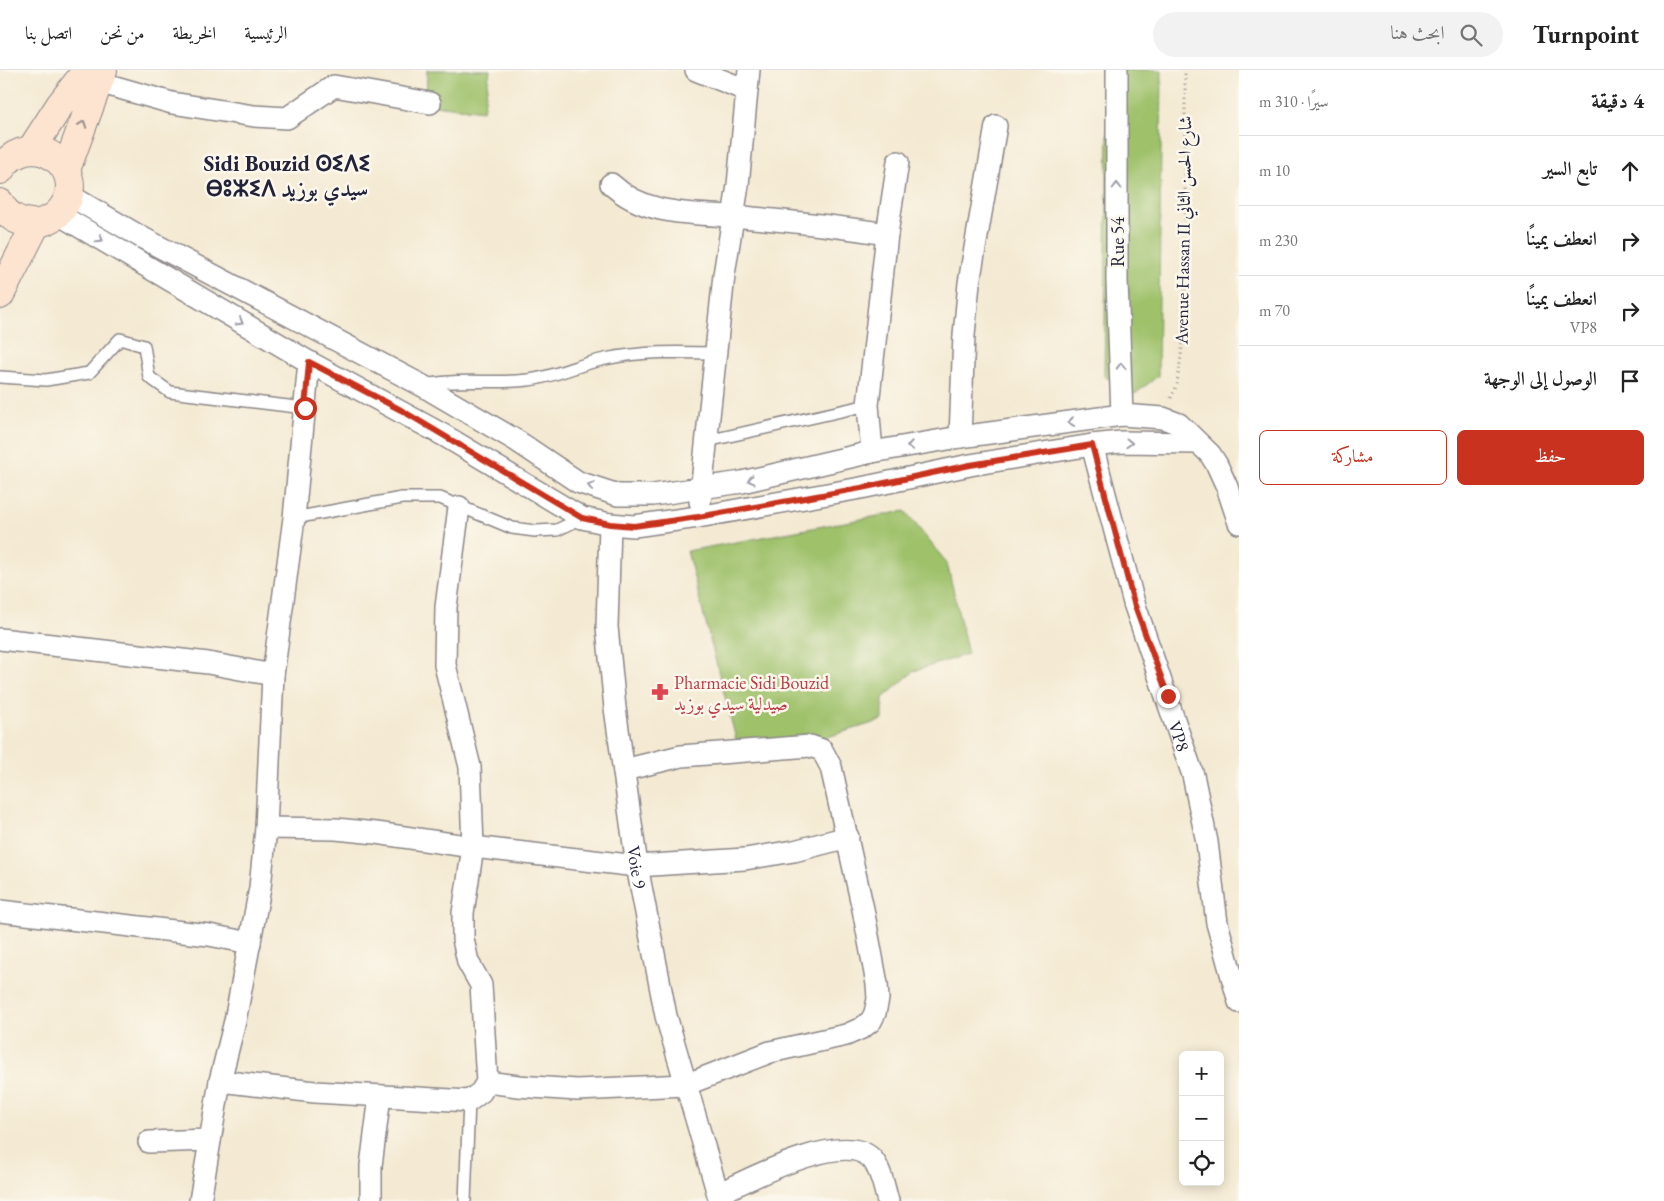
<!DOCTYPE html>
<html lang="ar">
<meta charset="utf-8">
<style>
body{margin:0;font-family:"EB Garamond",Amiri,"Noto Sans Tifinagh",serif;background:#f2f2f2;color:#222;direction:rtl}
.controls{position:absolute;right:15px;bottom:15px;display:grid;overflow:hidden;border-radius:8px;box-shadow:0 2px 12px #0003}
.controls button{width:45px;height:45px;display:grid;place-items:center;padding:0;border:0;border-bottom:1px solid #e0e0e0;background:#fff;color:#222;font:25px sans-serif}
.stop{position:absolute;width:15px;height:15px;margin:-11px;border:4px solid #c8321e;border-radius:50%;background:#fff}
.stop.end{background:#c8321e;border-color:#fff;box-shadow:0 1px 5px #0008}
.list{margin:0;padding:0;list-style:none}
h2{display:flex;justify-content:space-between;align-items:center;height:65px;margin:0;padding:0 20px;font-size:21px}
h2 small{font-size:16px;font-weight:400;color:#767676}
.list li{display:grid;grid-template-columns:32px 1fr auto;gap:15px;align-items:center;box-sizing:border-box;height:70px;padding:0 20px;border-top:1px solid #e0e0e0}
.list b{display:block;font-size:19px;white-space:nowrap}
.list p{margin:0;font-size:16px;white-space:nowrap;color:#767676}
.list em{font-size:16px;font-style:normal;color:#767676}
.actions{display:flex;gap:10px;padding:15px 20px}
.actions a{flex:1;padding:11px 0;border:1px solid #c8321e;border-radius:8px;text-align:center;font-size:18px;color:#c8321e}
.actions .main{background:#c8321e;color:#fff}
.icon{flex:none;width:28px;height:28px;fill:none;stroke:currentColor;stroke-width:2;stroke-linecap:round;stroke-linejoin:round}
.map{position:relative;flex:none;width:1239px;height:1131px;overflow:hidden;direction:ltr}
header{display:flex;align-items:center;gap:30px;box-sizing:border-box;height:70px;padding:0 25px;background:#fff;border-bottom:1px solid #e0e0e0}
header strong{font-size:24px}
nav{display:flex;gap:28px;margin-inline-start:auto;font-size:18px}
.search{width:350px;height:45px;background:#f2f2f2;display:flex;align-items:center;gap:12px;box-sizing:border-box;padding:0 18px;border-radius:28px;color:#767676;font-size:19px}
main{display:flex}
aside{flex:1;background:#fff}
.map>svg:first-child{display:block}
</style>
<header>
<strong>Turnpoint</strong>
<div class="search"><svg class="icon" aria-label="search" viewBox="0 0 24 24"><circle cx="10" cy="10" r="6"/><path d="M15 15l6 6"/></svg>ابحث هنا</div>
<nav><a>الرئيسية</a><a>الخريطة</a><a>من نحن</a><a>اتصل بنا</a></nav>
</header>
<main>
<aside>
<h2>4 دقيقة<small>سيرًا · 310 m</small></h2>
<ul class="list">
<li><svg class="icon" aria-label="ahead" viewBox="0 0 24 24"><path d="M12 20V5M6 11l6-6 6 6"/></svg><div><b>تابع السير</b></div><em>10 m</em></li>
<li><svg class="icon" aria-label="right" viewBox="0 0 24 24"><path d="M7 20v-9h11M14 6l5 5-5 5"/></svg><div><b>انعطف يمينًا</b></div><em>230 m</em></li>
<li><svg class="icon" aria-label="right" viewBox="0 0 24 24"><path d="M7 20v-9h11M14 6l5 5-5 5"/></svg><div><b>انعطف يمينًا</b><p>VP8</p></div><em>70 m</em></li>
<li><svg class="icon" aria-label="arrive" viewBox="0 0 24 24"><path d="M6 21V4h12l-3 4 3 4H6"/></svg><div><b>الوصول إلى الوجهة</b></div></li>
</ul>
<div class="actions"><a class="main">حفظ</a><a>مشاركة</a></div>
</aside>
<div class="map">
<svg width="1239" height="1131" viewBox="0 0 1239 1131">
<rect width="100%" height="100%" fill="#fbf7ec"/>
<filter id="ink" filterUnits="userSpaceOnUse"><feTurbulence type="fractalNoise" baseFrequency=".02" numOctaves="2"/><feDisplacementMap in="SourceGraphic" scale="10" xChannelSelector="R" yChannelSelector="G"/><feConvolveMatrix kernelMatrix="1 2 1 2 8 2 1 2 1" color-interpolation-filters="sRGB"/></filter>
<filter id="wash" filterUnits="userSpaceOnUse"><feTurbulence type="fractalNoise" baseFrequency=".0096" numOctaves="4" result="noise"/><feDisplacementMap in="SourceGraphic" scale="20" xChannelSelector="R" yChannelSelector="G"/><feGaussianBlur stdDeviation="1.12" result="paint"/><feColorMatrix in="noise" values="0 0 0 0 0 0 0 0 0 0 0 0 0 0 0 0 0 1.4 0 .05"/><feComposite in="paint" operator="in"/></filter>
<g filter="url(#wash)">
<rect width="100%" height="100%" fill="#f4ead3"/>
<!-- green -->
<g fill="#9fc16a" stroke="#607252">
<polygon points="427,0 490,0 483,41 426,34"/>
<polygon points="1109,0 1162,0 1158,306 1135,324 1104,306"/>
<polygon points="905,441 947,493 968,584 914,601 883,628 883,650 821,669 737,673 687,481"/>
</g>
</g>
<g filter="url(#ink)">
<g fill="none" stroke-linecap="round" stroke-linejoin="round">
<!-- lane casing -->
<g stroke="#8b8687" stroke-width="14">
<g id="lane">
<polyline points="0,307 46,310 89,303 120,269 144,276 149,307 170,322 305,338"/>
<path d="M424,315C459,308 493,314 528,310C555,307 579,294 605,289C642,281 679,282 716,283"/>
<polyline points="707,371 868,335"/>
<polyline points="294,448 402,428 440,428 512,458 535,461 557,460 582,448"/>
<polyline points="465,1131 469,1031"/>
</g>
</g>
<!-- street casing -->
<g stroke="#8b8687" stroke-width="24">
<g id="street">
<polyline points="696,0 746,20"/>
<polyline points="1117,0 1117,211 1122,345"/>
<polyline points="98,12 172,33 254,46 287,48 334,16 430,33"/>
<path d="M611,114C649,150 705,142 753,148C798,152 842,157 887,164"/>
<polyline points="69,125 141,167 423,316 517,371 578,412 618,425 653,425 742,412 872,382 960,367 1122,345 1163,348 1179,354 1210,384 1217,395 1227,417 1239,453"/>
<polyline points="58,144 309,292 445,366 582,448 610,454 634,456 698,447 861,418 970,395 1092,375 1121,372 1197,373"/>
<polyline points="960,367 964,265 969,213 996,56"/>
<path id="s1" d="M1092,375L1134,533L1193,705L1207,772L1217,853L1239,932"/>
<polyline points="872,382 868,335 887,164 898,92"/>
<polyline points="700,432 724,205 738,115 749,0"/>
<path id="s2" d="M610,454L607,557L615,638L637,796L666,946L720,1131"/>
<polyline points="0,569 208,593 273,605"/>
<polyline points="266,758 336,759 376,763 473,777 637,796 745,789 794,781 848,767"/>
<polyline points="0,841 209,865 250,873"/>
<polyline points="220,1011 315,1022 469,1031 481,1022 487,1012 481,915 468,892 463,869 463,843 473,777 470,697 445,595 446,537 459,437"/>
<polyline points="487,1012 518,1016 577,1020 685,1015 770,982 846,965 862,958 871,951 875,943 878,929 877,914 863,839 831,697 822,680 810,676 681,686 624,700"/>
<polyline points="149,1072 210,1070"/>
<path d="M718,1124C749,1109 843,1060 871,1088C881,1098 884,1118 888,1131"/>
<polyline points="200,1131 220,1011 235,951 260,818 266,758 273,605 294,448 309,292"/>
<polyline points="371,1131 371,1096 380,1026"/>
</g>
</g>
<!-- secondary casing -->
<g stroke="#8b8687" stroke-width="30">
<g id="secondary">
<polyline points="31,80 60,35 87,0"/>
<path d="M0,100C31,53 93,100 61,140C54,149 42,154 31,153C17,152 6,145 0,133"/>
<polyline points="66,100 103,0"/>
<polyline points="0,225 36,154"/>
</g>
</g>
<!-- path -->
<polyline stroke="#8b8687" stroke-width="3" stroke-dasharray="1 4" stroke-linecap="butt" points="1171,328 1177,315 1185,256 1185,0"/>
<!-- lane -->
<use href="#lane" stroke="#fff" stroke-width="11"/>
<!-- street -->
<use href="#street" stroke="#fff" stroke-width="21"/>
<!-- secondary -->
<use href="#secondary" stroke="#fde4d0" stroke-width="28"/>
</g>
<!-- one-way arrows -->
<defs><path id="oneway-chevron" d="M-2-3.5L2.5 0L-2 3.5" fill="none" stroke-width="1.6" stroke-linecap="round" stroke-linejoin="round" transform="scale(1.25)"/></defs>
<use stroke="#9a8d8d" href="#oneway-chevron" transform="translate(83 54) rotate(-70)"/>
<g stroke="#9c9ca7">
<use href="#oneway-chevron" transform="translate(1117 116) rotate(-90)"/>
<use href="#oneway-chevron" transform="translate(100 169) rotate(31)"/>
<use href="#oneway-chevron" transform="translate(240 252) rotate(30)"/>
<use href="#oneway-chevron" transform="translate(1121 296) rotate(-92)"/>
<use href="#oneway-chevron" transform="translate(1071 352) rotate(172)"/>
<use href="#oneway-chevron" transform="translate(1129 373) rotate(2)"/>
<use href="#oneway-chevron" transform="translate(910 376) rotate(170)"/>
<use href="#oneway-chevron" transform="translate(751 410) rotate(167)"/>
<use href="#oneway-chevron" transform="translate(591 416) rotate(-163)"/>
</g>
</g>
<g fill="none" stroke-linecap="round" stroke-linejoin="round" filter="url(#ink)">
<!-- route -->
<polyline stroke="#c8321e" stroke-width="6" points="305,338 309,292 401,340 582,448 610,454 634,456 698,447 861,418 970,395 1092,375 1134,533 1168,626"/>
</g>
<!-- icons -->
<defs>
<g id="pharmacy-bare" transform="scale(1.35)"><path d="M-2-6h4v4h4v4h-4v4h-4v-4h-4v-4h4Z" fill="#e0444e" stroke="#fbf7ec" stroke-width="2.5" paint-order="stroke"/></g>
</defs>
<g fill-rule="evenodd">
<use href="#pharmacy-bare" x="660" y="622"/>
</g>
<g text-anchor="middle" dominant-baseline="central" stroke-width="5" stroke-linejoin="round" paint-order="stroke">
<!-- street labels -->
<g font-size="18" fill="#22223b" stroke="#fbf7ec">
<text transform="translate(1183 160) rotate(-89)">Avenue Hassan II شارع الحسن الثاني</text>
<text transform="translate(1117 172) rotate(-90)">Rue 54</text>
<text stroke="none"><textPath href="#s1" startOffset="304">VP8</textPath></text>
<text stroke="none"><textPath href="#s2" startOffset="345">Voie 9</textPath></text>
</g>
<!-- health labels -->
<g font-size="18" fill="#be3a42" stroke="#fbf7ec" text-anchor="start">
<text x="674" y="612">Pharmacie Sidi Bouzid<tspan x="674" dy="21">صيدلية سيدي بوزيد</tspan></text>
</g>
<!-- district labels -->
<g font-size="22" font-weight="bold" fill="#22223b" stroke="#fbf7ec">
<text x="287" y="93">Sidi Bouzid ⵙⵉⴷⵉ<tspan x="287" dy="25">ⴱⵓⵣⵉⴷ سيدي بوزيد</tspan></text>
</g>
</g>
</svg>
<div class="controls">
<button>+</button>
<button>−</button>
<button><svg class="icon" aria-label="locate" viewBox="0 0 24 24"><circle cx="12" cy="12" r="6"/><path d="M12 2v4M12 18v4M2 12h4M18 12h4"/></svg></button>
</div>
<div class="stop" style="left:305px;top:338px"></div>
<div class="stop end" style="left:1168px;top:626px"></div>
</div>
</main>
